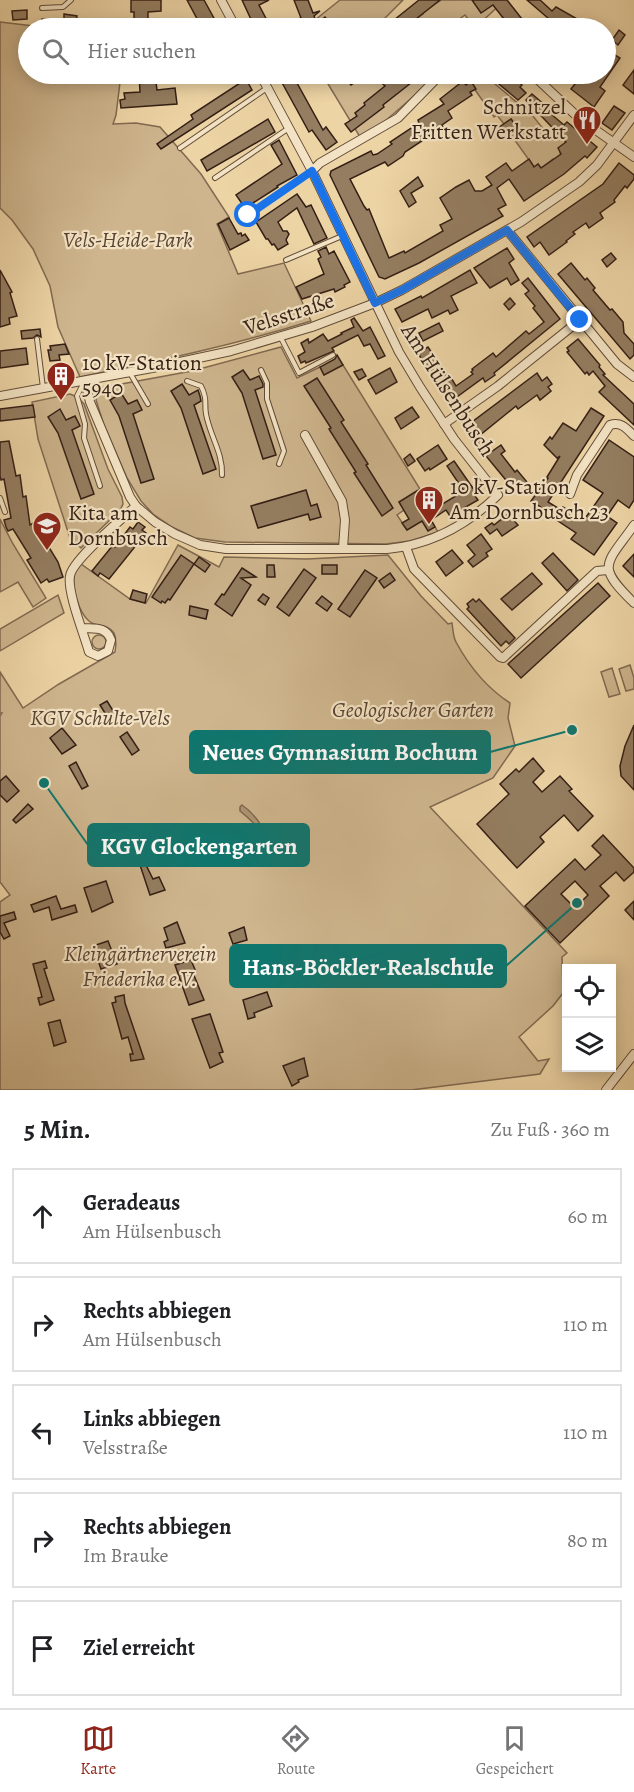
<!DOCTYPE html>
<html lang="de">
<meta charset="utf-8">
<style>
body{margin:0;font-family:Alegreya,serif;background:#f6f6f6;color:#202124}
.controls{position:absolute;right:18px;bottom:18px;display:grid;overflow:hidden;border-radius:0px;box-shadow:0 3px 15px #0003}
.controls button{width:54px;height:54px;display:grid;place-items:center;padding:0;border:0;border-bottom:2px solid #e0e0e0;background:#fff;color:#202124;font:30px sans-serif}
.stop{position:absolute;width:18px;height:18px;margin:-14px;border:4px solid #1a73e8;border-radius:50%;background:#fff}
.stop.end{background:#1a73e8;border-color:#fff;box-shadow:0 2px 6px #0008}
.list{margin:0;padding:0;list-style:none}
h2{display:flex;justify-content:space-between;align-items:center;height:78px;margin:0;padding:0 24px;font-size:26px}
h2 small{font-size:20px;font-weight:400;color:#757577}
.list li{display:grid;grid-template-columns:39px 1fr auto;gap:18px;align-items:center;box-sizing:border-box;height:96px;margin:0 12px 12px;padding:0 12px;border:2px solid #e0e0e0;border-radius:0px}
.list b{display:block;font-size:22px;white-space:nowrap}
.list p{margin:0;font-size:20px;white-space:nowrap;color:#757577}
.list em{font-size:20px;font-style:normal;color:#757577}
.icon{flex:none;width:33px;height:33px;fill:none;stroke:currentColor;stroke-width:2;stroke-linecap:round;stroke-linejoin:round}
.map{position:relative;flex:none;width:634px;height:1090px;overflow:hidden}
.search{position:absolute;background:#fff;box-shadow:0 3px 15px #0003;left:18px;right:18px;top:18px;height:66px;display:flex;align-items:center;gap:15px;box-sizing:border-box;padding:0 21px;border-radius:33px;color:#757577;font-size:22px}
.sheet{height:618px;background:#fff}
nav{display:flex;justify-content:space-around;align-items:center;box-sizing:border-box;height:84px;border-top:2px solid #e0e0e0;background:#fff;font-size:16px;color:#757577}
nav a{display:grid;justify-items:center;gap:3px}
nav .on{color:#8f2418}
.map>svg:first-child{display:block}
</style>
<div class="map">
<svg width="634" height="1090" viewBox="0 0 634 1090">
<rect width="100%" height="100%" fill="#edd4a5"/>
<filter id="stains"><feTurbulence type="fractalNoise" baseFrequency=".00333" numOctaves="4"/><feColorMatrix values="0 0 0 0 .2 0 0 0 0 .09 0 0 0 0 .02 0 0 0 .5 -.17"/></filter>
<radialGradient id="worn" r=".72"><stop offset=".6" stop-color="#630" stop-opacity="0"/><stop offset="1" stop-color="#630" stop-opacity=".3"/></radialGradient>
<!-- green -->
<g fill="#ceb58d" stroke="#816a51" stroke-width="1.5">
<polygon points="340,0 403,0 384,19 390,28 305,28"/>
<polygon points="441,0 505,0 475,28 465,15 447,28 409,28 410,26 418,21 416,19 423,14 422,12"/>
<path d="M0,22L51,28H28V74H121L116,115L113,124L136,123L160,127L201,174L229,217L217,224L238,274L284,263L311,321C235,345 158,361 80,377L58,327L50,286L33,249L12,220L0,208Z"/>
<polygon points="322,74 423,74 429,83 384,122 360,137"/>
<polygon points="464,74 483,74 532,115 549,136 555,130 569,145 560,153 565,159 553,159 541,168 538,164 534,167 509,132 517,127 511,119 504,124 497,115 494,117"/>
<polygon points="281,347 297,378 320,367 324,375 343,365 420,489 399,502 404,510 397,515 407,530 429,516 438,532 410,541 386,544 225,542 195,538 172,527 153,514 141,501 127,478 104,425 96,400 100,388 192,371"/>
<polygon points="70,394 77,397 84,404 108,469 122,497 123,504 120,510 81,548 70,538 38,439 32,402"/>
<polygon points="0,519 13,544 46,598 33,607 18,582 0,592"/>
<path d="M178,545L219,567L224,557L307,559L388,555L421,596L448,624L452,623C453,629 453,637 456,642C469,666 487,688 510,703L508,718L515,746L493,778L430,807L567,953L562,957L563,993L553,1006L519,1037L538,1061L549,1059L540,1074L411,1090H0V902L10,895L0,882V716L2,713H0V672L23,708L59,684L115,652C116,646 117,639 114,633C108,623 96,628 89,621C79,613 72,588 74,576C75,571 77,568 81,564L130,599L146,603Z"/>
<polygon points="58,595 64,613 0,651 0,629"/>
<circle cx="99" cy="642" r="7"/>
<polygon points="630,665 634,678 634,689 626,691 619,669"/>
<polygon points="612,668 620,694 609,697 601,672"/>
</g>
<!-- water -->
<path fill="#ae9674" stroke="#7d664e" stroke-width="1.5" d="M242,805C254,813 265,829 270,842L267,846L264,844C261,828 252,821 240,811V807Z"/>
<!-- building -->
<g fill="#947d60" stroke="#341f15" stroke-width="1.5" fill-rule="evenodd">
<polygon points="131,0 161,0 161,11 148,12 148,26 134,25 134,12 131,12"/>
<polygon points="187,0 204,0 216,22 209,25 211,28 202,28"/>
<polygon points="242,0 269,0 259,5 271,28 255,28"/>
<polygon points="294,0 308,0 313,13 320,11 314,16 317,23 325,17 334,28 310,28 314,26 310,20 301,28 296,28 293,21 301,18"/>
<polygon points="419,0 440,0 416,19 418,21 409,28 393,28 389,24"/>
<polygon points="472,0 507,0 529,28 511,28 493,5 481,13"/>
<polygon points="527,0 540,0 552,11 556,7 593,28 576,28 564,21 561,26 549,19"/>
<polygon points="27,10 27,19 13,20 12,11"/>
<polygon points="64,14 77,16 76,23 81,24 81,28 41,27 42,19 64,22"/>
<polygon points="619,30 625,35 618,45 612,40"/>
<polygon points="613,54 620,58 600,87 605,91 594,107 571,89 583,74 606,74 606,64"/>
<polygon points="634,70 634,94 623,85"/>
<polygon points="139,74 155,74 157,90 175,88 177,104 121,108 120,100 125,99 124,93 140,92"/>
<polygon points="281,74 292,74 323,130 326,127 337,142 326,150 312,130 309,132 280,79 283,78"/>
<polygon points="342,74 366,74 351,85"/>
<polygon points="397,74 412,74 416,79 383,105 384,107 351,132 345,124 357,116 355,113 365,105 364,103 385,86 383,84"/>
<polygon points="487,74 509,74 522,85 520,87 526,93 518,100"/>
<polygon points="246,79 252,90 161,149 157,144 193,119 191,115"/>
<polygon points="463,81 466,85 471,81 476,89 470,92 472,95 448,111 452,118 442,125 443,127 405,152 403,156 388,166 385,162 350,179 364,206 367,210 369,209 389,258 404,251 405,253 443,231 440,225 452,219 440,198 456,187 469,180 475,191 482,191 492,185 486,177 506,163 512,171 529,159 534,167 538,164 541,168 561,154 558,148 566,142 526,100 532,94 553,112 551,114 564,125 567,122 597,147 587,158 585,156 564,174 524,201 509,179 497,188 506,205 498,209 503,216 419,263 385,279 379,277 330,175 331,171 371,151 373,155 377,154 392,144 390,142 419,123 418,120 444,104 440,99"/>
<polygon points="614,106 625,113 612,130 602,123"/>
<polygon points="268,119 275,132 207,171 201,160"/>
<polygon points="511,119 517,127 502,134 498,128"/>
<polygon points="279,140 297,175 277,186 278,187 245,208 236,195 282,164 271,145"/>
<polygon points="619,163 634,175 634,179 627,188 625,186 614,200 615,202 600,213 603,218 589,228 586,223 573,232 575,234 566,241 567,242 549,255 540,242 534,247 527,237 603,184"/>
<polygon points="418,177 423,186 411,193 416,202 409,207 400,191"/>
<polygon points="297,194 306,207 311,205 327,238 314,244 297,208 278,222 283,231 287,231 289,234 286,240 288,244 278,250 274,244 272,245 268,239 266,239 256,222"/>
<polygon points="229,218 238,234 241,233 242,236 245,234 249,240 230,250 218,224"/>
<polygon points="326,247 329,254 334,251 350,282 344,285 345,287 335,292 334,289 302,299 296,287 324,274 318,259 321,257 318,251"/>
<polygon points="507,248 514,259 509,263 519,280 511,285 507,278 490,288 474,268"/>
<polygon points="611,253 616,259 607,267 602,260"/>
<polygon points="571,263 585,280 587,278 595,288 593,290 610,310 612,309 623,322 624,333 634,344 634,355 630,359 558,274"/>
<polygon points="0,270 12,292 10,293 17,316 9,318 10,324 0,327"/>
<polygon points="470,270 477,283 451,296 458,310 450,314 448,310 432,318 428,309 402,322 395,309 421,296 422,298"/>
<polygon points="528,278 560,319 494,373 495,375 485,382 483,378 450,402 438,383 436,384 418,353 428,347 448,377 450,376 456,386 473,374 471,372 473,370 472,369 493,353 496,357 526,331 529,334 544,322 533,308 535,306 525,294 529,291 522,283"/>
<polygon points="510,298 515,304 509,310 504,304"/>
<polygon points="354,318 363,331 370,327 385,356 378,359 370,344 364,346 358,335 332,348 334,351 306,363 305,361 301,363 298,356 305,352 301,343 308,339 309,343 323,334 328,341 342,334 341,333 354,327 351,320"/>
<polygon points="439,323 443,331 423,341 419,333"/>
<polygon points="40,329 41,337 37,335 33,338 22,339 21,331"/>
<polygon points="578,339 600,365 599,367 605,374 603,375 634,404 634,425 599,392 605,386 593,371 589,375 587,372 585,374 567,352 569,351 567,348"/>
<polygon points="65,344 69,354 59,355 60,360 50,361 48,350 51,350 50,346"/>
<polygon points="26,348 28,364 0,368 0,351"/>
<polygon points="337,355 343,365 324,375 320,367 335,359"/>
<polygon points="390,368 397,382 376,394 368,380"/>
<polygon points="362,369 366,376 359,380 354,372"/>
<polygon points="243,370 250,380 259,376 263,384 263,387 255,390 276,455 263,459 242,393 232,377"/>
<polygon points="537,373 542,381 547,377 552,384 548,387 551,391 540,400 537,395 518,409 516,406 479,436 491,452 501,445 505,451 501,454 515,472 517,470 527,482 515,491 486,456 489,454 485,457 464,428"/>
<polygon points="317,378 344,420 341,422 368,464 366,465 393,508 382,516 354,473 356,472 329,429 331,428 304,386"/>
<polygon points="182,384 189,395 198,390 200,396 201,401 194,405 216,469 203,474 181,408 171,391"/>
<polygon points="121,393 128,404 137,400 142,410 133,414 154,479 141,483 119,416 110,400"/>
<polygon points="33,405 35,417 0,421 0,409"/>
<polygon points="412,407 419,417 401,429 395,418"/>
<polygon points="591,408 604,416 548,502 561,510 563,507 584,520 603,493 583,480 609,440 634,457 634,500 629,508 618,500 607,516 617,523 594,555 571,539 576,533 552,517 553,515 531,501 548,478 547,477 560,456 557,458 544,445 550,437 552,439 563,423 576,431"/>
<polygon points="60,409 66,420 75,416 80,426 72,430 94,494 81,499 58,433 48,417"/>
<polygon points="9,441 16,476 20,475 23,497 26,496 30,525 33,523 39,531 58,562 63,577 49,582 47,579 41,583 27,560 31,558 13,529 8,531 6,527 4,520 11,518 4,479 1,480 0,476 0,442"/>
<polygon points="438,445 447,459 430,470 429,468 425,471 417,459"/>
<polygon points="410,454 415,461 408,466 404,459"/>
<polygon points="454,461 477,494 475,496 478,500 450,516 446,510 431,520 435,527 428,531 422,521 407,530 402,523 409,519 399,502 420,489 424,497 418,501 426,514 464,491 447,466"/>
<polygon points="306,490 311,506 317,504 321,517 310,520 308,514 258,528 251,506"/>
<polygon points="508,514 518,525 502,536 497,529 490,534 485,528 492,523 494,525"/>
<polygon points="138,522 145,527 142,530 146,533 109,579 100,573 98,576 92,571 113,545 115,547 130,527 133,529"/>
<polygon points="481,534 492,549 486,553 488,556 473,567 468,561 475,555 467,545"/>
<polygon points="452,550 463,563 446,576 436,562"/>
<polygon points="553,553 578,580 567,591 542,563"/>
<polygon points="634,554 634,577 623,566"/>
<polygon points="181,555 194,564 170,600 168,599 165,603 162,601 161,603 152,597"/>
<polygon points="199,557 210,565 205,572 194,564"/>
<polygon points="267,565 274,565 275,577 267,577"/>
<rect x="322" y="565" width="15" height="9"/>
<polygon points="242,568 256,577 241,578 251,585 232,616 215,604 222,594 224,595"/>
<polygon points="304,569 316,578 289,616 277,607"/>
<polygon points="365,570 377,578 350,617 338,609"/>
<polygon points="390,573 395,580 384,588 379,581"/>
<polygon points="532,573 542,584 512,610 501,599"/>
<polygon points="598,583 610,596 521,678 508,664"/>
<polygon points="133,590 147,594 145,603 130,599"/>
<polygon points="263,594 269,598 265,605 258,600"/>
<polygon points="322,596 332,604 327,611 316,603"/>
<polygon points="473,599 476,602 479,599 515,638 509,644 506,641 501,646 467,609 469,607 467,604"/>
<polygon points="190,606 208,610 206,619 189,615"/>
<polygon points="107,701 115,714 108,718 100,705"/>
<polygon points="634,725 634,790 621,776 620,766 625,746"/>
<polygon points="62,728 76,745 62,754 50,738"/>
<polygon points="127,732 139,750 132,755 120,737"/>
<polygon points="533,758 544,771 533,782 542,792 560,776 572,789 569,791 593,816 578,831 564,815 540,837 544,842 517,868 477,824 509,794 500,784 516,769 519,772"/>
<polygon points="76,762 88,786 82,789 69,766"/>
<polygon points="6,776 19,791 7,802 0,795 0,781"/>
<polygon points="28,804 33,809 16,823 13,820"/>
<path d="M603,835L634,868V872L624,881L616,872L600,886L609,896L560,943L525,906L575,859L585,870L601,855L592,846ZM575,881L588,895L575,908L561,894Z"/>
<polygon points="142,857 153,879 159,877 165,890 150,895 138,859"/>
<polygon points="106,881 113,902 92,912 84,888"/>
<polygon points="56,896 61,909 75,905 77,912 52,920 49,907 34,912 31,905"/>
<polygon points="634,901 634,920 625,910"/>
<polygon points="14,912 16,919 4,923 10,936 4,939 0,932 0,916"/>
<polygon points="177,922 185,943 166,948 164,942 168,940 164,928"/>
<polygon points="244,927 247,940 233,944 229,933"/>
<polygon points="108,941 117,964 101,969 93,946"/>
<polygon points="191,960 196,972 193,973 204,1000 189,1005 175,965"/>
<polygon points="45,961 47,968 44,969 54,1000 40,1005 38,998 42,997 33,964"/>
<polygon points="267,992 272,1006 254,1013 255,1017 248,1019 243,1000"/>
<polygon points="124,995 125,1003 144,1059 131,1061 130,1054 133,1054 128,1037 122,1039 116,1017 112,1003 116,1002 115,997"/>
<polygon points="210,1014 223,1052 219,1053 223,1062 210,1068 192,1019"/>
<polygon points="60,1020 66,1042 54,1046 48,1023"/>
<polygon points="304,1058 308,1076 298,1080 299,1082 292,1086 283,1066"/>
</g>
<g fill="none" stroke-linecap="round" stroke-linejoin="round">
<!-- lane casing -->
<g stroke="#624c39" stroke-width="6">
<g id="lane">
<polyline points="42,8 63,7 71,0"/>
<polyline points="180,148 267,88"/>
<polyline points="215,178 289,128"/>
<polyline points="248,215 312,171"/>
<polyline points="286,260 342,236"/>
<polyline points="281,338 299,373 333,355"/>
<polyline points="37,339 43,388"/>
<polyline points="261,370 267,383 267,399 284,451 279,464"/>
<polyline points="130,373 148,404"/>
<path d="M187,381L201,386C208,400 204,403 206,414C210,436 223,453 222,475"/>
<polyline points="83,384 77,396 85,424 84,438 100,486"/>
<polyline points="0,498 5,512"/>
</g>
</g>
<!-- street casing -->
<g stroke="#624c39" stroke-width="10">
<g id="street">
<polyline points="221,0 236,28"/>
<polyline points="532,74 580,119 634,157"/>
<polyline points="312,171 320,163 398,118 441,74"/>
<polyline points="507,230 617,364 634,377"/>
<path d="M85,381L90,402L130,497L136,506L155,522L175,534L200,545L226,549H387C431,545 467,525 498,495L454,439L420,387L399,352L312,171L260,74"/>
<polyline points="0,396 152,368 231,351 312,327 375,303 402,290 521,222 579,182 597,165 634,115"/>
<polyline points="444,424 498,386 580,320"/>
<polyline points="305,435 342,501 345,520 343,548"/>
<path d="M570,494L577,475L610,425C621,421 627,429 634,436"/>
<path d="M634,525C606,565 595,565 634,603"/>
<polyline points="406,547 414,569 500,657 503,658 597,571 608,570"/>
<path d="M82,628C95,629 106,626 111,640L108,651L98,656L89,652C84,634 67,592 70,576C72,560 122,519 136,506"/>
<polyline points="606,1090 634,1054"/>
</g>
</g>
<!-- lane -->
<use href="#lane" stroke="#f3e3c4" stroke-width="4"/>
<!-- street -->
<use href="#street" stroke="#f3e3c4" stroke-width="8"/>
</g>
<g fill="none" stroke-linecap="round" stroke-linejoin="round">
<!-- route -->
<polyline stroke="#1a73e8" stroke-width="8" points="248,215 312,171 375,303 402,290 507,230 580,320"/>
</g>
<!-- icons -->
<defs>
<g id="restaurant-pin" transform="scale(1.5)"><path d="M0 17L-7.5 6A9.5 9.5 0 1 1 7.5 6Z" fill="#8f2418" stroke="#f3e3c4"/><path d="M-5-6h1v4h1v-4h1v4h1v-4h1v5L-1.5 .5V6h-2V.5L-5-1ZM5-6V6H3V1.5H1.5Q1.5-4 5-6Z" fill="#fff"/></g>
<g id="building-pin" transform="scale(1.5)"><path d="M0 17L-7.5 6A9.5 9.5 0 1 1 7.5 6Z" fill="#8f2418" stroke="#f3e3c4"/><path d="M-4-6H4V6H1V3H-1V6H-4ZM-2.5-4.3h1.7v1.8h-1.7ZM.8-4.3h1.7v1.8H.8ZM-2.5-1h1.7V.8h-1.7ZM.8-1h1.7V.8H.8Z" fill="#fff"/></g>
<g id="school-pin" transform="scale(1.5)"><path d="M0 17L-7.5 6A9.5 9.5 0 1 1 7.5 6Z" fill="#8f2418" stroke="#f3e3c4"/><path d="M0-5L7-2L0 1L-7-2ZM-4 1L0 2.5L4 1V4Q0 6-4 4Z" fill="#fff"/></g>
</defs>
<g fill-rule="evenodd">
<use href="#restaurant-pin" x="587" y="120"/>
<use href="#building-pin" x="61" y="376"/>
<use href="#building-pin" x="429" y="500"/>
<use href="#school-pin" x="47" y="526"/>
</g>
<g text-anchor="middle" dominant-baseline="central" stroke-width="4.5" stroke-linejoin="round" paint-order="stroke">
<!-- poi labels -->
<g font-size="22" fill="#341f15" stroke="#f3e3c4" text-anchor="start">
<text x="566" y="107" text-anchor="end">Schnitzel<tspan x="566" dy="25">Fritten Werkstatt</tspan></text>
<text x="82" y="363">10 kV-Station<tspan x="82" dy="25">5940</tspan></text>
<text x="450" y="487">10 kV-Station<tspan x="450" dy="25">Am Dornbusch 23</tspan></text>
<text x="68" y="513">Kita am<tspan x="68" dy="25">Dornbusch</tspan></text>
</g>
<!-- park labels -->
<g font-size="22" font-style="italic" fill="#5a4433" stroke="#f3e3c4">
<text x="128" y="240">Vels-Heide-Park</text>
<text x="413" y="710">Geologischer Garten</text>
<text x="100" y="718">KGV Schulte-Vels</text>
<text x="140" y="954">Kleingärtnerverein<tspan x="140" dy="25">Friederika e.V.</tspan></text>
</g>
<!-- street labels -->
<g font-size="22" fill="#341f15" stroke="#f3e3c4">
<text transform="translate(289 314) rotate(-18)">Velsstraße</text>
<text transform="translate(448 390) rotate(57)">Am Hülsenbusch</text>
</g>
</g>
<!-- callouts -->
<path fill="none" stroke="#0f766e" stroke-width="2" d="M572 730L490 752M44 783L88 845M577 903L506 966"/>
<g fill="#0f766e" stroke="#f3e3c4" stroke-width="2">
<circle cx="572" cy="730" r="6"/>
<circle cx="44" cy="783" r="6"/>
<circle cx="577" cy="903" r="6"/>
</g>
<g fill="#0f766e" stroke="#0f766e" stroke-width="2">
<rect x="190" y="731" width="300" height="42" rx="6"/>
<rect x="88" y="824" width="221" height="42" rx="6"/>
<rect x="230" y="945" width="276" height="42" rx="6"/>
</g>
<g font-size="24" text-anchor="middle" font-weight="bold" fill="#fff">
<text x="340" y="760">Neues Gymnasium Bochum</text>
<text x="199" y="854">KGV Glockengarten</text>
<text x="368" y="975">Hans-Böckler-Realschule</text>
</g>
<rect width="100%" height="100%" filter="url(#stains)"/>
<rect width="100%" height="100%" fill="url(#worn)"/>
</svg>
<div class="controls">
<button><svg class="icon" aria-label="locate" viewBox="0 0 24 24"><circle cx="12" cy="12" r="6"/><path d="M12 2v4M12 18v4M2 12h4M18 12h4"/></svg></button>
<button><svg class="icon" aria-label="layers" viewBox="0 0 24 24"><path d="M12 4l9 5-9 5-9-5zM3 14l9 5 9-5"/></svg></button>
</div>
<div class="stop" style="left:248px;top:215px"></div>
<div class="stop end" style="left:580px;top:320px"></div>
<div class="search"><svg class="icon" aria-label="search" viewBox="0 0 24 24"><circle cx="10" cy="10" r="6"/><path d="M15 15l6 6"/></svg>Hier suchen</div>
</div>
<section class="sheet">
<h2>5 Min.<small>Zu Fuß · 360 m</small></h2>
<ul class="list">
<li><svg class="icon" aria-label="ahead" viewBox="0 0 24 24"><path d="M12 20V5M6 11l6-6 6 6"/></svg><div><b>Geradeaus</b><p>Am Hülsenbusch</p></div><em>60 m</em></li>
<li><svg class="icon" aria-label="right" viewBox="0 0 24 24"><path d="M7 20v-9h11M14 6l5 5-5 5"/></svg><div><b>Rechts abbiegen</b><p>Am Hülsenbusch</p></div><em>110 m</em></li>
<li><svg class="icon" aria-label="left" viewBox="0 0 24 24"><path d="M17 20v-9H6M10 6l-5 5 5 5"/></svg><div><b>Links abbiegen</b><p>Velsstraße</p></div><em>110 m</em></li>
<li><svg class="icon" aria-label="right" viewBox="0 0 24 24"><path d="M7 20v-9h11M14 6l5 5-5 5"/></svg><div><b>Rechts abbiegen</b><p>Im Brauke</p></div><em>80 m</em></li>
<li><svg class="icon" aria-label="arrive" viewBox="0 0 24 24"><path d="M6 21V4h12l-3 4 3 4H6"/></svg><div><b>Ziel erreicht</b></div></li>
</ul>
</section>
<nav>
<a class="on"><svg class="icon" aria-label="map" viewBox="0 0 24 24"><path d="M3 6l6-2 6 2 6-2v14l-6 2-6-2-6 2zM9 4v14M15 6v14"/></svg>Karte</a>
<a><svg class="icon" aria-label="directions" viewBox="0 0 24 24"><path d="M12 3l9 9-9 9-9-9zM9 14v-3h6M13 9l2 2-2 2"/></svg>Route</a>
<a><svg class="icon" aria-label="saved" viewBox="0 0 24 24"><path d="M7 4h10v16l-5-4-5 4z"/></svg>Gespeichert</a>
</nav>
